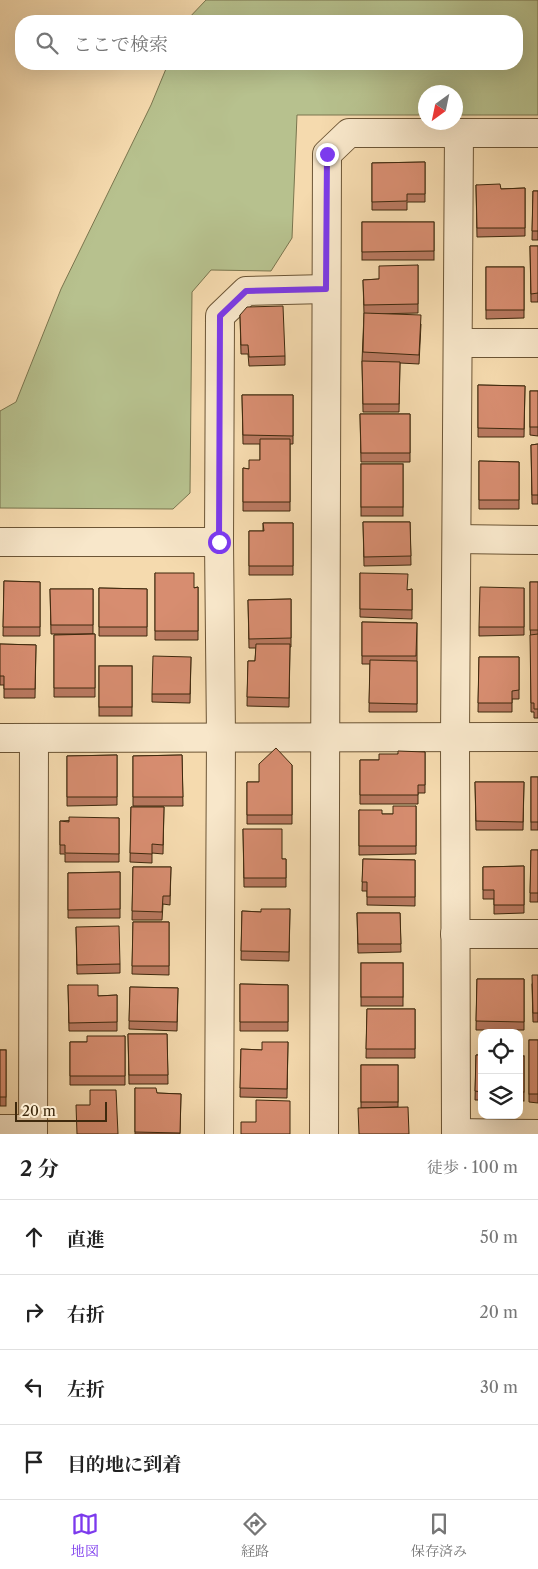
<!DOCTYPE html>
<html lang="ja">
<meta charset="utf-8">
<style>
body{margin:0;font-family:"Libre Caslon Text","Noto Serif JP",serif;background:#f6f6f6;color:#222}
.controls{position:absolute;right:15px;bottom:15px;display:grid;overflow:hidden;border-radius:10px;box-shadow:0 5px 20px #0002}
.controls button{width:45px;height:45px;display:grid;place-items:center;padding:0;border:0;border-bottom:1px solid #e0e0e0;background:#fff;color:#222;font:25px sans-serif}
.compass{position:absolute;left:418px;top:85px;width:45px;height:45px;border-radius:50%;background:#fff;box-shadow:0 5px 20px #0002;rotate:213deg}
.scale{position:absolute;left:15px;bottom:12px;width:92px;box-sizing:border-box;padding-left:5px;border:2px solid #3e290d;border-top:0;font-size:14px;line-height:18px;white-space:nowrap;color:#3e290d;-webkit-text-stroke:4px #f8e7ca;paint-order:stroke}
.stop{position:absolute;width:15px;height:15px;margin:-11px;border:4px solid #7c3aed;border-radius:50%;background:#fff}
.stop.end{background:#7c3aed;border-color:#fff;box-shadow:0 1px 5px #0008}
.list{margin:0;padding:0;list-style:none}
h2{display:flex;justify-content:space-between;align-items:center;height:65px;margin:0;padding:0 20px;font-size:21px}
h2 small{font-size:16px;font-weight:400;color:#767676}
.list li{display:grid;grid-template-columns:32px 1fr auto;gap:15px;align-items:center;box-sizing:border-box;height:75px;padding:0 20px;border-top:1px solid #e0e0e0}
.list b{display:block;font-size:19px;white-space:nowrap}
.list em{font-size:16px;font-style:normal;color:#767676}
.icon{flex:none;width:28px;height:28px;fill:none;stroke:currentColor;stroke-width:2;stroke-linecap:round;stroke-linejoin:round}
.map{position:relative;flex:none;width:538px;height:1134px;overflow:hidden}
.search{position:absolute;background:#fff;box-shadow:0 5px 20px #0002;left:15px;right:15px;top:15px;height:55px;display:flex;align-items:center;gap:12px;box-sizing:border-box;padding:0 18px;border-radius:20px;color:#767676;font-size:19px}
.sheet{height:365px;background:#fff}
nav{display:flex;justify-content:space-around;align-items:center;box-sizing:border-box;height:70px;border-top:1px solid #e0e0e0;background:#fff;font-size:14px;color:#767676}
nav a{display:grid;justify-items:center;gap:2px}
nav .on{color:#7c3aed}
.map>svg:first-child{display:block}
</style>
<div class="map">
<svg width="538" height="1134" viewBox="0 0 538 1134">
<rect width="100%" height="100%" fill="#f5daae"/>
<filter id="stains"><feTurbulence type="fractalNoise" baseFrequency=".004" numOctaves="4"/><feColorMatrix values="0 0 0 0 .2 0 0 0 0 .09 0 0 0 0 .02 0 0 0 .5 -.17"/></filter>
<radialGradient id="worn" r=".72"><stop offset=".6" stop-color="#630" stop-opacity="0"/><stop offset="1" stop-color="#630" stop-opacity=".3"/></radialGradient>
<!-- green -->
<polygon fill="#b7c18e" stroke="#7a754e" points="206,0 538,0 538,115 456,115 456,92 426,92 425,115 297,115 292,238 271,271 211,270 192,292 190,493 173,509 0,508 0,411 16,402 61,289 151,105 168,64 517,64 517,21 186,21"/>
<g fill="none" stroke-linecap="round" stroke-linejoin="round">
<!-- street casing -->
<g stroke="#6c5535" stroke-width="30">
<g id="street">
<polyline points="458,343 538,343"/>
<polyline points="457,539 538,540"/>
<polyline points="0,542 219,542"/>
<polyline points="0,738 538,737"/>
<polyline points="455,934 538,934"/>
<polyline points="0,1129 33,1129"/>
<polyline points="456,1133 538,1134"/>
<polyline points="33,1134 34,738"/>
<polyline points="219,1134 221,737 219,542 220,316 246,291 326,289"/>
<polyline points="324,1134 327,154 349,133 538,133"/>
<polyline points="456,1134 455,737 459,133"/>
</g>
</g>
<!-- street -->
<use href="#street" stroke="#f8e7ca" stroke-width="28"/>
</g>
<!-- wall -->
<g fill="#b97960" stroke="#3e290d">
<polygon points="425,162 425,202 407,202 407,210 372,210 372,163"/>
<polygon points="476,185 501,189 525,188 525,236 477,237"/>
<polygon points="533,191 538,191 538,240 532,240"/>
<rect x="362" y="222" width="72" height="38"/>
<polygon points="530,246 538,246 538,302 531,302"/>
<polygon points="418,265 418,313 371,314 421,324 419,364 400,363 399,412 363,412 362,361 364,314 363,280 379,279"/>
<polygon points="486,267 524,267 524,318 486,319"/>
<polygon points="240,315 285,356 285,365 249,366 248,354 241,354"/>
<polygon points="478,385 525,386 524,437 478,437"/>
<polygon points="530,391 538,391 538,436 530,435"/>
<polygon points="242,395 293,395 293,444 290,444 290,511 243,511 243,468 249,469 260,460 260,444 243,444"/>
<polygon points="360,414 410,414 410,462 361,462"/>
<polygon points="538,444 538,504 532,504 531,445"/>
<polygon points="479,461 519,462 519,509 479,509"/>
<rect x="361" y="464" width="42" height="52"/>
<polygon points="363,522 410,522 411,565 364,566"/>
<polygon points="263,523 293,523 293,575 249,575 249,531 263,531"/>
<polygon points="155,573 194,588 198,587 198,640 155,640"/>
<polygon points="360,573 408,590 412,589 412,619 360,617"/>
<polygon points="4,581 40,582 40,636 3,636"/>
<polygon points="530,582 538,582 538,718 534,718 534,712 531,712"/>
<polygon points="99,588 147,589 147,636 99,636"/>
<polygon points="524,588 524,635 479,636 479,627"/>
<polygon points="50,589 93,589 93,634 51,634"/>
<polygon points="291,599 291,647 290,647 289,707 247,706 248,661 255,661 256,648 249,648 248,600"/>
<polygon points="362,622 417,623 417,712 369,712 370,664 362,664"/>
<polygon points="95,634 95,697 54,697 54,635"/>
<polygon points="0,644 36,645 35,698 4,698 4,685 0,685"/>
<polygon points="191,657 190,703 152,702 152,694"/>
<polygon points="479,657 519,657 519,699 512,699 512,712 478,712"/>
<rect x="99" y="666" width="33" height="50"/>
<polygon points="425,752 425,793 418,793 418,804 360,804 360,760 379,760 398,754"/>
<polygon points="117,755 117,805 67,806 67,756"/>
<polygon points="182,755 183,806 133,806 133,756"/>
<polygon points="292,765 292,824 247,824 247,782 259,782"/>
<rect x="531" y="777" width="7" height="53"/>
<polygon points="475,782 524,782 523,830 476,830"/>
<polygon points="416,806 416,854 359,855 359,810 382,814 393,814"/>
<polygon points="131,807 164,807 163,854 152,853 152,863 130,862"/>
<polygon points="119,818 119,862 65,862 65,854 60,854 60,821"/>
<polygon points="243,829 282,859 286,859 286,887 244,887"/>
<polygon points="531,850 538,850 538,902 530,902"/>
<polygon points="363,859 415,860 415,906 367,905 367,891 362,891"/>
<polygon points="524,866 524,913 494,914 494,899 483,899 483,867"/>
<polygon points="133,867 171,867 170,905 163,904 162,920 132,920"/>
<polygon points="120,872 120,918 68,918 68,873"/>
<polygon points="290,909 289,961 241,960 242,911 261,912"/>
<polygon points="357,913 400,913 401,952 358,953"/>
<polygon points="133,922 169,922 169,975 132,974"/>
<polygon points="76,927 120,964 120,973 77,974"/>
<rect x="361" y="963" width="42" height="43"/>
<polygon points="538,975 538,1022 533,1022 532,984"/>
<polygon points="477,979 524,979 524,1030 476,1030"/>
<polygon points="240,984 288,985 288,1031 240,1031"/>
<polygon points="68,985 98,996 117,995 117,1031 69,1031"/>
<polygon points="130,987 178,988 177,1031 129,1029"/>
<polygon points="367,1009 415,1009 415,1058 366,1058"/>
<polygon points="128,1034 167,1034 168,1084 129,1084"/>
<polygon points="125,1036 125,1085 70,1085 70,1042 87,1042"/>
<polygon points="529,1040 538,1040 538,1103 529,1102"/>
<polygon points="288,1042 287,1098 240,1097 241,1049 262,1050"/>
<rect x="0" y="1050" width="6" height="56"/>
<polygon points="476,1055 482,1055 482,1100 475,1100"/>
<rect x="519" y="1056" width="5" height="45"/>
<polygon points="361,1065 398,1065 398,1107 361,1108"/>
<polygon points="135,1088 157,1093 181,1094 180,1134 135,1134"/>
</g>
<!-- building -->
<g fill="#d78d70" stroke="#3e290d">
<polygon points="425,162 425,194 407,194 407,201 372,202 372,163"/>
<polygon points="500,184 501,189 525,188 525,228 477,228 476,185"/>
<polygon points="533,191 538,191 538,231 532,231"/>
<polygon points="362,222 434,222 434,251 362,252"/>
<polygon points="530,246 538,246 538,293 531,294"/>
<polygon points="418,265 418,304 364,305 363,280 379,279 379,266"/>
<rect x="486" y="267" width="38" height="43"/>
<polygon points="283,306 285,356 249,357 248,345 241,345 240,315 247,307"/>
<polygon points="364,313 421,315 419,355 363,352"/>
<polygon points="362,361 400,362 399,404 363,404"/>
<polygon points="478,385 525,386 524,429 478,428"/>
<rect x="530" y="391" width="8" height="36"/>
<polygon points="242,395 293,395 293,436 243,435"/>
<polygon points="360,414 410,414 410,453 361,453"/>
<polygon points="260,439 290,439 290,502 243,502 243,468 249,469 249,460 260,460"/>
<polygon points="538,444 538,495 532,495 531,445"/>
<polygon points="479,461 519,462 519,500 479,500"/>
<rect x="361" y="464" width="42" height="43"/>
<polygon points="363,522 410,522 411,556 364,557"/>
<polygon points="263,523 293,523 293,566 249,566 249,531 264,531"/>
<polygon points="155,573 194,573 194,588 198,587 198,631 155,631"/>
<polygon points="360,573 408,574 407,590 412,589 412,610 360,609"/>
<polygon points="4,581 40,582 40,627 3,627"/>
<rect x="530" y="582" width="8" height="48"/>
<polygon points="480,587 524,588 524,627 479,627"/>
<polygon points="99,588 147,589 147,627 99,627"/>
<polygon points="50,589 93,589 93,625 51,625"/>
<polygon points="291,599 291,638 249,639 248,600"/>
<polygon points="362,622 417,623 416,656 362,656"/>
<polygon points="95,634 95,688 54,688 54,635"/>
<polygon points="538,634 538,709 534,709 534,703 531,703 530,635"/>
<polygon points="0,644 36,645 35,689 4,689 4,676 0,676"/>
<polygon points="256,644 290,644 289,698 247,697 248,661 255,661"/>
<polygon points="153,656 191,657 190,694 152,694"/>
<polygon points="479,657 519,657 519,690 512,691 512,703 478,703"/>
<polygon points="370,660 417,661 417,704 369,703"/>
<rect x="99" y="666" width="33" height="41"/>
<polygon points="276,748 292,765 292,815 247,815 247,782 259,782 259,764"/>
<polygon points="398,751 425,752 425,785 418,785 418,795 360,795 360,760 379,760 379,754 398,754"/>
<polygon points="117,755 117,797 67,797 67,756"/>
<polygon points="182,755 183,797 133,797 133,756"/>
<rect x="531" y="777" width="7" height="45"/>
<polygon points="475,782 524,782 523,822 476,821"/>
<polygon points="393,806 416,806 416,846 359,846 359,810 382,810 382,814 393,814"/>
<polygon points="131,807 164,807 163,845 152,844 152,854 130,853"/>
<polygon points="69,817 119,818 119,854 65,853 65,845 60,845 60,821 69,822"/>
<polygon points="243,829 282,829 282,859 286,859 286,878 244,878"/>
<polygon points="531,850 538,850 538,893 530,893"/>
<polygon points="363,859 415,860 415,897 367,897 367,882 362,882"/>
<polygon points="524,866 524,905 494,905 494,890 483,890 483,867"/>
<polygon points="133,867 171,867 170,896 163,896 162,912 132,911"/>
<polygon points="120,872 120,909 68,910 68,873"/>
<polygon points="261,909 290,909 289,952 241,951 242,911 261,912"/>
<polygon points="357,913 400,913 401,944 358,944"/>
<polygon points="133,922 169,922 169,966 132,966"/>
<polygon points="119,926 120,964 77,965 76,927"/>
<rect x="361" y="963" width="42" height="34"/>
<polygon points="532,975 538,975 538,1013 533,1013"/>
<polygon points="477,979 524,979 524,1022 476,1021"/>
<polygon points="240,984 288,985 288,1022 240,1022"/>
<polygon points="68,985 98,985 98,996 117,995 117,1022 69,1023"/>
<polygon points="130,987 178,988 177,1022 129,1021"/>
<polygon points="367,1009 415,1009 415,1049 366,1049"/>
<polygon points="128,1034 167,1034 168,1075 129,1075"/>
<polygon points="87,1036 125,1036 125,1076 70,1076 70,1042 87,1042"/>
<rect x="529" y="1040" width="9" height="54"/>
<polygon points="262,1042 288,1042 287,1089 240,1088 241,1049 262,1050"/>
<rect x="0" y="1050" width="6" height="47"/>
<polygon points="476,1055 482,1055 482,1092 475,1091"/>
<rect x="519" y="1056" width="5" height="36"/>
<rect x="361" y="1065" width="37" height="37"/>
<polygon points="135,1088 156,1088 157,1093 181,1094 180,1133 135,1132"/>
<polygon points="90,1090 116,1090 118,1134 77,1134 76,1105 90,1105"/>
<polygon points="256,1100 290,1101 290,1134 241,1134 241,1122 256,1122"/>
<polygon points="408,1107 409,1134 359,1134 358,1108"/>
</g>
<g fill="none" stroke-linecap="round" stroke-linejoin="round">
<!-- route -->
<polyline stroke="#7c3aed" stroke-width="6" points="219,542 220,316 246,291 326,289 327,154"/>
</g>
<rect width="100%" height="100%" filter="url(#stains)"/>
<rect width="100%" height="100%" fill="url(#worn)"/>
</svg>
<div class="controls">
<button><svg class="icon" aria-label="locate" viewBox="0 0 24 24"><circle cx="12" cy="12" r="6"/><path d="M12 2v4M12 18v4M2 12h4M18 12h4"/></svg></button>
<button><svg class="icon" aria-label="layers" viewBox="0 0 24 24"><path d="M12 4l9 5-9 5-9-5zM3 14l9 5 9-5"/></svg></button>
</div>
<svg class="compass" viewBox="-18 -18 36 36"><path d="M0-13l5 13h-10z" fill="#e53935"/><path d="M0 13l5-13h-10z" fill="#767676"/></svg>
<div class="scale">20 m</div>
<div class="stop" style="left:219px;top:542px"></div>
<div class="stop end" style="left:327px;top:154px"></div>
<div class="search"><svg class="icon" aria-label="search" viewBox="0 0 24 24"><circle cx="10" cy="10" r="6"/><path d="M15 15l6 6"/></svg>ここで検索</div>
</div>
<section class="sheet">
<h2>2 分<small>徒歩 · 100 m</small></h2>
<ul class="list">
<li><svg class="icon" aria-label="ahead" viewBox="0 0 24 24"><path d="M12 20V5M6 11l6-6 6 6"/></svg><div><b>直進</b></div><em>50 m</em></li>
<li><svg class="icon" aria-label="right" viewBox="0 0 24 24"><path d="M7 20v-9h11M14 6l5 5-5 5"/></svg><div><b>右折</b></div><em>20 m</em></li>
<li><svg class="icon" aria-label="left" viewBox="0 0 24 24"><path d="M17 20v-9H6M10 6l-5 5 5 5"/></svg><div><b>左折</b></div><em>30 m</em></li>
<li><svg class="icon" aria-label="arrive" viewBox="0 0 24 24"><path d="M6 21V4h12l-3 4 3 4H6"/></svg><div><b>目的地に到着</b></div></li>
</ul>
</section>
<nav>
<a class="on"><svg class="icon" aria-label="map" viewBox="0 0 24 24"><path d="M3 6l6-2 6 2 6-2v14l-6 2-6-2-6 2zM9 4v14M15 6v14"/></svg>地図</a>
<a><svg class="icon" aria-label="directions" viewBox="0 0 24 24"><path d="M12 3l9 9-9 9-9-9zM9 14v-3h6M13 9l2 2-2 2"/></svg>経路</a>
<a><svg class="icon" aria-label="saved" viewBox="0 0 24 24"><path d="M7 4h10v16l-5-4-5 4z"/></svg>保存済み</a>
</nav>
